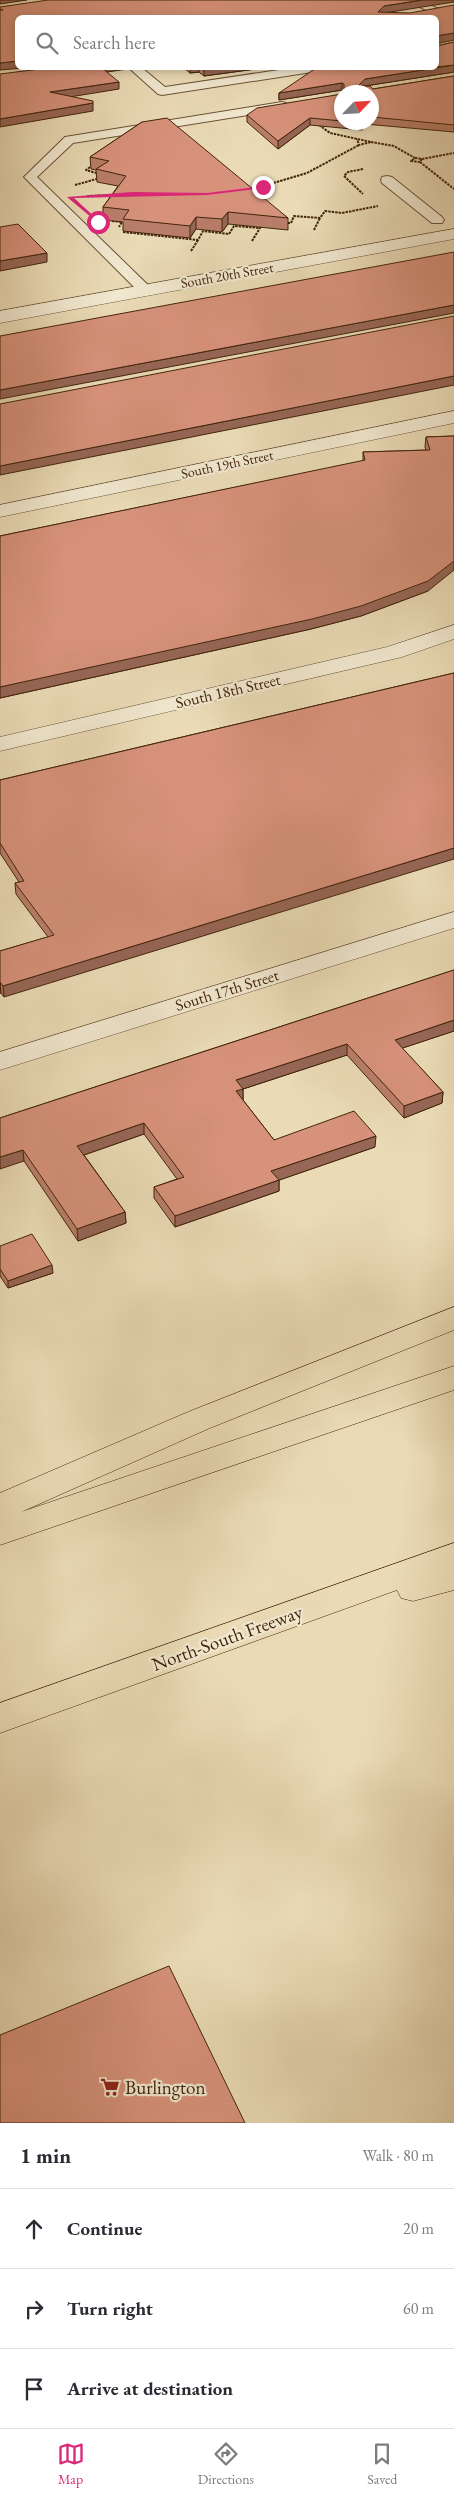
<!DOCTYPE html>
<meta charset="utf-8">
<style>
body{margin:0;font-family:"EB Garamond",serif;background:#f7f7f7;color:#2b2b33}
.compass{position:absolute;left:334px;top:85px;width:45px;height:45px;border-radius:50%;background:#fff;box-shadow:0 2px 8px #0003;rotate:65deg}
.stop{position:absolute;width:15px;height:15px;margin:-11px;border:4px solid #db2777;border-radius:50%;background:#fff}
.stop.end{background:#db2777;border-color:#fff;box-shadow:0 1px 5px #0008}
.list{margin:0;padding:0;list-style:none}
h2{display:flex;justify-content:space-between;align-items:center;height:65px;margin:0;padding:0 20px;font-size:21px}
h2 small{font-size:16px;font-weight:400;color:#7c7c81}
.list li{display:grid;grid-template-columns:32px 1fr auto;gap:15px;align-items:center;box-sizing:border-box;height:80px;padding:0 20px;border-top:1px solid #e1e1e2}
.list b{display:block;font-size:19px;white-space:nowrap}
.list em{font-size:16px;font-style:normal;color:#7c7c81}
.icon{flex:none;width:28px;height:28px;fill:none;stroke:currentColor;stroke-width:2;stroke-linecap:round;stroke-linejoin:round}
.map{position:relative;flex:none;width:454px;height:2123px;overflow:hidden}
.search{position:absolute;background:#fff;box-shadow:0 2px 8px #0003;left:15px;right:15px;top:15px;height:55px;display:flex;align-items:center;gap:12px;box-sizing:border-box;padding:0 18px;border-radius:8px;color:#7c7c81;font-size:19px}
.sheet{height:305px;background:#fff}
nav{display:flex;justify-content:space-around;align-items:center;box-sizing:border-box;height:70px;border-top:1px solid #e1e1e2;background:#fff;font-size:14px;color:#7c7c81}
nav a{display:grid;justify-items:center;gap:2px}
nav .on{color:#db2777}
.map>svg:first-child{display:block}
</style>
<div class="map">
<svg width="454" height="2123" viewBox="0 0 454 2123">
<rect width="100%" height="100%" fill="#eadbb6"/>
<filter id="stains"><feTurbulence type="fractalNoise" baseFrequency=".004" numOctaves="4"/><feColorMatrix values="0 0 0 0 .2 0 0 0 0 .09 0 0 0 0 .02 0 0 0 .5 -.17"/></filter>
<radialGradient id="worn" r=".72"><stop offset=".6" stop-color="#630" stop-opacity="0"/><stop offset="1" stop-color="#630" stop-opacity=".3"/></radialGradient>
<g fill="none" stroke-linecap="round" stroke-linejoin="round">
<!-- service casing -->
<g stroke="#6c5236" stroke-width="2">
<g id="service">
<polygon points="406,0 421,0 440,10 434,13 430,12"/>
<polygon points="129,68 142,68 165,87 292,68 318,68 312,72 162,95 158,94"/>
<polygon points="282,102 286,103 288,106 286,109 73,143 37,177 150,287 152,290 150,293 140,293 24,177 65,137"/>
<polygon points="387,176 392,177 442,217 444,220 442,223 432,223 382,183 381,180 382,177"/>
</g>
</g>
<!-- minor casing -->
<g stroke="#6c5236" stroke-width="1">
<g id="minor">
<polygon points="454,411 454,423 0,517 0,505"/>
<polygon points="454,625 454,639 402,657 0,751 0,737 387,647"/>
<polygon points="454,912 454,928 0,1070 0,1052"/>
</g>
</g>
<!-- tertiary casing -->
<g stroke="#6c5236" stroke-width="1">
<polygon id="tertiary" points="454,229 454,239 0,323 0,311"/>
</g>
<!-- motorway casing -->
<g stroke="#42240b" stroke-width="1">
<g id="motorway">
<polygon points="454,1307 454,1330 210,1428 21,1512 454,1366 454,1390 0,1545 0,1493 188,1412"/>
<polygon points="454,1543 454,1590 413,1601 401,1598 397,1590 0,1733 0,1703"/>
</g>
</g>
<!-- path -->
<g stroke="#42240b" stroke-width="2" stroke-dasharray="2.5 1" stroke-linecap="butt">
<polyline points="319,125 330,133 371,142 359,145 357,139"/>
<polyline points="371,142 394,146 415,158"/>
<polygon points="415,158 422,159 420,162 411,161"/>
<polyline points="422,159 454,153"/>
<polyline points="420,162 454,189"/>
<polyline points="93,165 86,170 100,174"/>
<polyline points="363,169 348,172 344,176 363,194"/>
<polyline points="75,185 100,178"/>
<polyline points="250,190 307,173 359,145"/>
<polyline points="87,196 114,195"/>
<polyline points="112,221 122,222 119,227"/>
<polyline points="284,223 291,223 294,216 320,218 325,211 342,213 378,206"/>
<polyline points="314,230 320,218"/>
<polyline points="123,232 198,240 203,231 229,234 234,226 260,228 262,225"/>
<polyline points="252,241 260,228"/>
<polyline points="191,251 198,240"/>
</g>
<!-- service -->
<use href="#service" fill="#f1e8d0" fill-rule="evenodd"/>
<!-- minor -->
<use href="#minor" fill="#f1e8d0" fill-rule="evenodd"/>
<!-- tertiary -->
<use href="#tertiary" fill="#f1e8d0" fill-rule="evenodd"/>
<!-- motorway -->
<use href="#motorway" fill="#eadbb6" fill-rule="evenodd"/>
</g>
<!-- wall -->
<g fill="#b97e6a" stroke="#42240b">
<polygon points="454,42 454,72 365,86 373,89 454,76 454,132 365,124 362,130 310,125 278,149 247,122 247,115 342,94 342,122 372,122 372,92 344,92 342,90 279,100 279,93 437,46"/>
<polygon points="184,68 263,68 204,76 199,72 190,73"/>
<polygon points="142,122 288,218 288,230 228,224 222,232 196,229 190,238 123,231 123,222 103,220 103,207 118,186 97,182 96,170 91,169 90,157"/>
<polygon points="454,436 428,591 361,616 311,629 0,698 0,536 363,461 363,452 426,450 425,447 426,437"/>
<polygon points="454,673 4,997 1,993 0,993 0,951 48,937 16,894 15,883 19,882 0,853 0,780"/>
<polygon points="454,970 454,1031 402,1048 443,1092 442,1103 404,1118 347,1055 243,1089 243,1100 274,1140 375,1147 279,1180 279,1191 175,1227 154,1198 154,1187 177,1179 144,1134 84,1155 125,1212 126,1223 78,1241 24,1161 0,1118"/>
<polygon points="0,1246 53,1273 8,1288 0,1276"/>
</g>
<!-- shaded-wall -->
<g fill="#966656" stroke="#42240b">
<polygon points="0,0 27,0 0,4"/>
<polygon points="422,0 454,0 454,2 384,13 378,12 384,6"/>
<polygon points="454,33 454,40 436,44 436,36"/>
<polygon points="18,61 18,68 23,68 0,70 0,63"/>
<polygon points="454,65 454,72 365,86 358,86 365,79"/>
<polygon points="100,68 128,68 128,69 100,73"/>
<polygon points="190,68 199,68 199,72 190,73"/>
<polygon points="214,68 263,68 204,76 204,69"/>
<polygon points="119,82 119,89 51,100 50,92"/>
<polygon points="342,83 342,90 279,100 279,93"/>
<polygon points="93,103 93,111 0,127 0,119"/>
<polygon points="310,118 310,125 278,149 278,141"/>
<polygon points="362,122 365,122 365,124 362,130"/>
<polygon points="228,212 228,224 222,232 222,219"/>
<polygon points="196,217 196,229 190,238 190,226"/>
<polygon points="47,253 47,262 0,271 0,261"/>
<polygon points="454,305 454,313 0,399 0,390"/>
<polygon points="454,376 454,385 0,475 0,466"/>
<polygon points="454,561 454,570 428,591 361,616 311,629 0,698 0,687"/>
<polygon points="454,848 454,859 4,997 3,986"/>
<polygon points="0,982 1,993 0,993"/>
<polygon points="454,1020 454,1031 394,1051 395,1040"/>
<polygon points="347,1044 347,1055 243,1089 243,1100 236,1102 236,1080"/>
<polygon points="443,1092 442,1103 404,1118 404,1106"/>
<polygon points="144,1123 144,1134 78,1157 77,1146"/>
<polygon points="376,1136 375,1147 271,1183 271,1171"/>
<polygon points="23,1150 24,1161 0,1169 0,1157"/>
<polygon points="279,1180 279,1191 175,1227 175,1216"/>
<polygon points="125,1212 126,1223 78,1241 77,1229"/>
<polygon points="52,1265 53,1273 8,1288 8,1281"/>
</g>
<!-- building -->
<g fill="#d7927b" stroke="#42240b">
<polygon points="48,0 422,0 384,6 378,12 410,13 454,5 454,33 436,36 436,18 18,18 18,61 0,63 0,10 3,10 0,9 0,7"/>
<polygon points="454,42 454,65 436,67 436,45 437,46"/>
<polygon points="48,68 102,68 119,82 50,92 93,101 93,103 0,119 0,74"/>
<polygon points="203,68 214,68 204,69"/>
<polygon points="316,68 436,68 365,79 358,86 370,86 373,89 454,76 454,125 372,117 372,92 344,92 344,84 342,83 279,93"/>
<polygon points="342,94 342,121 310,118 278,141 247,115 257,108"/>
<polygon points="167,118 288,218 228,212 222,219 196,217 190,226 123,219 129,210 103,207 126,176 96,169 109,161 90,157 142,122"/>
<polygon points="18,224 47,253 0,261 0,227"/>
<polygon points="454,252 454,305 0,390 0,336"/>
<polygon points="454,316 454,376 0,466 0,404"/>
<polygon points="454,436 454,561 428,581 361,606 312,619 0,687 0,536 365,460 363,452 430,450 426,437"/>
<polygon points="454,673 454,848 3,986 0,982 0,951 54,935 15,883 24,881 0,843 0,780"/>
<polygon points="454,970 454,1020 395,1040 443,1092 404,1106 347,1044 236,1080 243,1089 236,1091 274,1140 354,1111 376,1136 271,1171 279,1180 175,1216 154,1187 184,1177 144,1123 77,1146 125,1212 77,1229 23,1150 0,1157 0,1118"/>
<polygon points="32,1234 52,1265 8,1281 0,1269 0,1246"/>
<polygon points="169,1966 245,2123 0,2123 0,2035"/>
</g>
<!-- route -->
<polygon fill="#db2777" points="263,186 264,188 207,195 74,198 99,221 98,223 67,197 132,192 207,193"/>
<!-- icons -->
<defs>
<g id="supermarket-bare" transform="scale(1.5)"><path d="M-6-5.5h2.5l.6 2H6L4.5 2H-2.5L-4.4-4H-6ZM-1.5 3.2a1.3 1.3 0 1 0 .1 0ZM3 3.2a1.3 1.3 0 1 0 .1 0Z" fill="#8f2418" stroke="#f1e8d0" stroke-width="2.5" paint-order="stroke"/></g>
</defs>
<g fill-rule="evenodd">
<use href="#supermarket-bare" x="110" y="2087"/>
</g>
<g text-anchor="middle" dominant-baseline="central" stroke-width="4.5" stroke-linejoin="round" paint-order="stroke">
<!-- far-street labels -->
<g font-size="14" fill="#42240b" stroke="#f1e8d0">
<text transform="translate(227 275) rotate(-10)">South 20th Street</text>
<text transform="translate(227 464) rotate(-12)">South 19th Street</text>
</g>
<!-- street labels -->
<g font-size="16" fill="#42240b" stroke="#f1e8d0">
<text transform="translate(228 691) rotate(-13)">South 18th Street</text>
<text transform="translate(227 990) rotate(-17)">South 17th Street</text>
</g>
<!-- near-street labels -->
<g font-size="19" fill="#42240b" stroke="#f1e8d0">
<text transform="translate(227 1638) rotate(-20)">North-South Freeway</text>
</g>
<!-- near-poi labels -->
<g font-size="19" fill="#42240b" stroke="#f1e8d0" text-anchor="start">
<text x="125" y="2087">Burlington</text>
</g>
</g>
<rect width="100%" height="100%" filter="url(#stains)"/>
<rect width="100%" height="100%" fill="url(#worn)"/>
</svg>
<svg class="compass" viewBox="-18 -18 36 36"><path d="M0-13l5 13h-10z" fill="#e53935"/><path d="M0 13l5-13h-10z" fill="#7c7c81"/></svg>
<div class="stop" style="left:98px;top:222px"></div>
<div class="stop end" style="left:263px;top:187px"></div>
<div class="search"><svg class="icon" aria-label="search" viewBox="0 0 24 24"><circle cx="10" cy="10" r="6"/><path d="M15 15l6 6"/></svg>Search here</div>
</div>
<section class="sheet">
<h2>1 min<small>Walk · 80 m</small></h2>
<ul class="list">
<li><svg class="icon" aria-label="ahead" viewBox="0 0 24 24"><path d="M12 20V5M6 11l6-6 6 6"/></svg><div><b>Continue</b></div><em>20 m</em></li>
<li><svg class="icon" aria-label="right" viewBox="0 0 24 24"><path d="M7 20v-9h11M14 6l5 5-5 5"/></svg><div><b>Turn right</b></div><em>60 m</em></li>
<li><svg class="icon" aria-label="arrive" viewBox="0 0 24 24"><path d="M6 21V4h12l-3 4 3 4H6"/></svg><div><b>Arrive at destination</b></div></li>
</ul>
</section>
<nav>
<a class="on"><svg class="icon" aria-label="map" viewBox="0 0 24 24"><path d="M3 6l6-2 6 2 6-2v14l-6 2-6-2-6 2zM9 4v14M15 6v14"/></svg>Map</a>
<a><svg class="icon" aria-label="directions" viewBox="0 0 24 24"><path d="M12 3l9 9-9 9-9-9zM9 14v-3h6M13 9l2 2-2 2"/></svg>Directions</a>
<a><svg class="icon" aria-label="saved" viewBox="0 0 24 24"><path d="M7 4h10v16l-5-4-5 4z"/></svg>Saved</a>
</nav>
